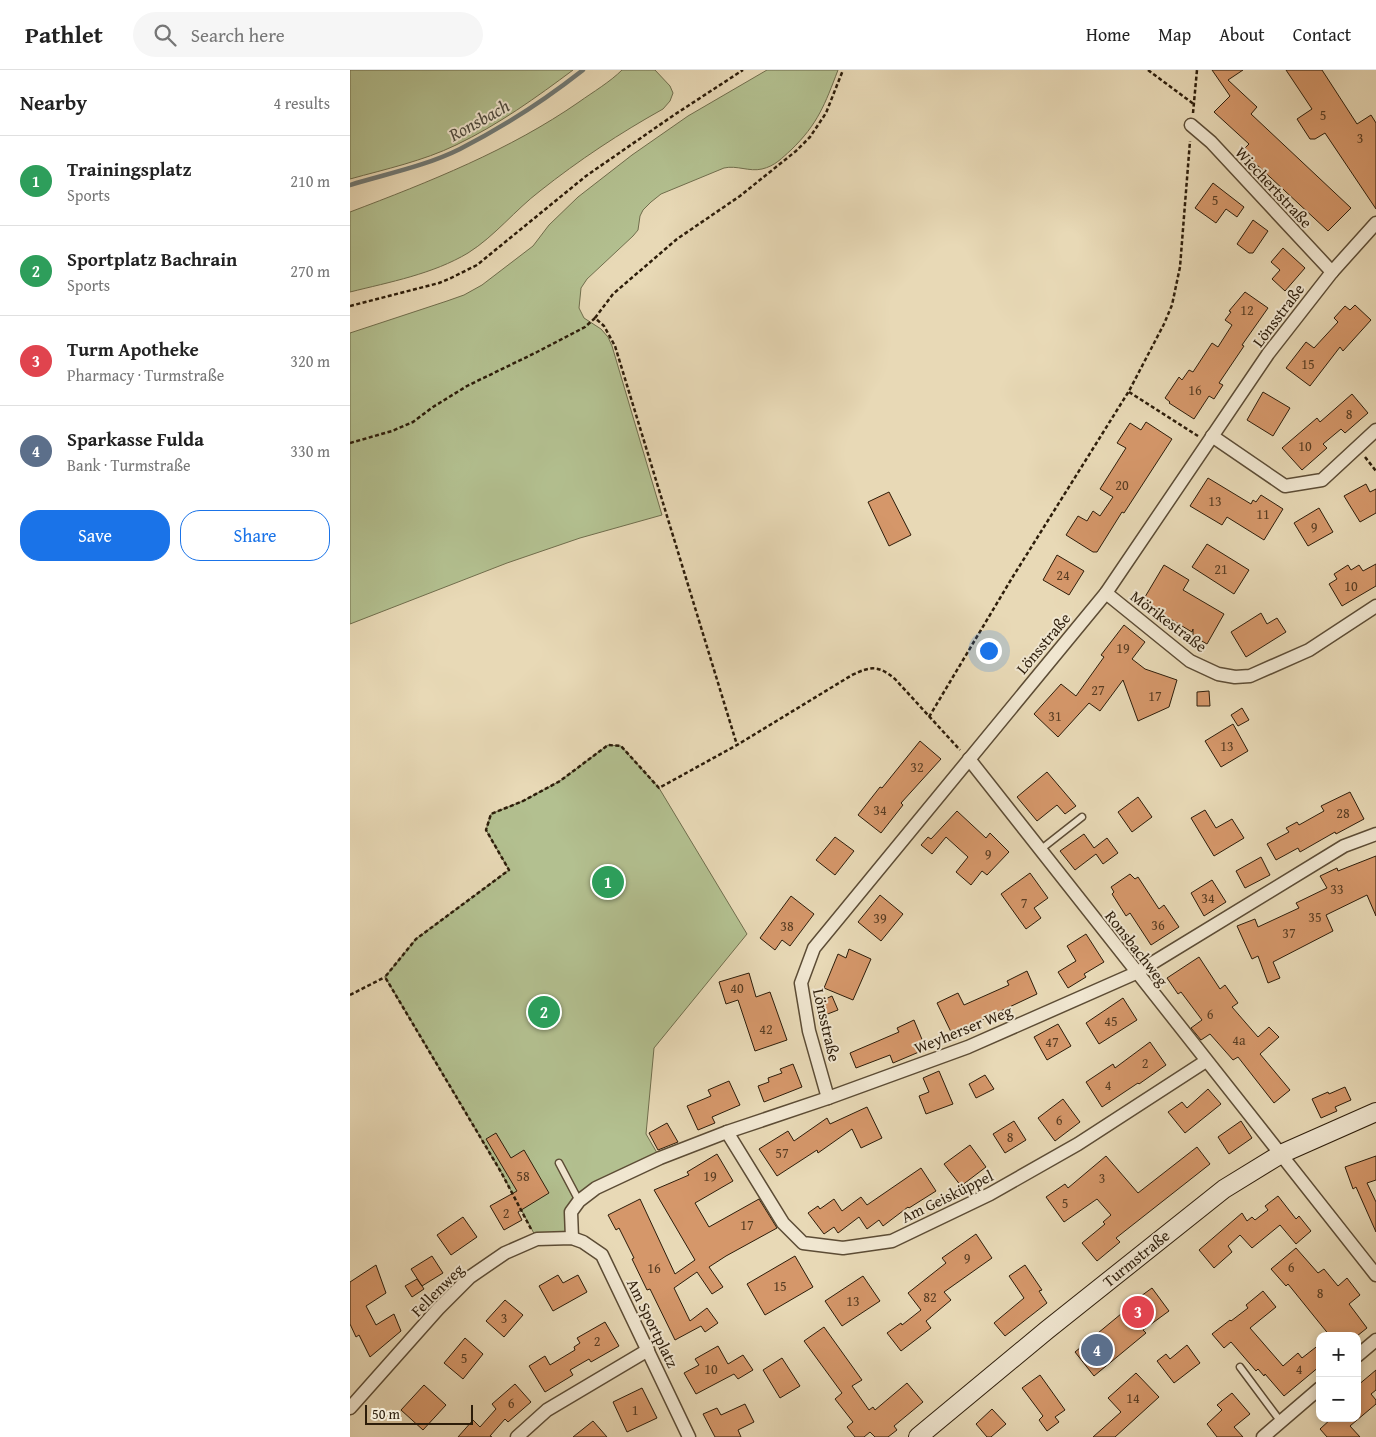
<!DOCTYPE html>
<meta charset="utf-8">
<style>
body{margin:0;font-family:"Gentium Book Plus",serif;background:#f6f6f6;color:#222}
.controls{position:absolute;right:15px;bottom:15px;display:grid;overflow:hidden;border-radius:10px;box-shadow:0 2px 8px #0003}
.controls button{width:45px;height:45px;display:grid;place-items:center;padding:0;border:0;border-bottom:1px solid #e0e0e0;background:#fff;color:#222;font:25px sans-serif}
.scale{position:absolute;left:15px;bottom:12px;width:108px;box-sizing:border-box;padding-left:5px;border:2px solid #2d1d0a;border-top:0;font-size:14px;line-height:18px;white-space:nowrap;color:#2d1d0a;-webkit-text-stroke:4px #f0e6d0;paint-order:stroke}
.you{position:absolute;left:638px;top:580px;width:18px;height:18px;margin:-12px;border:4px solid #fff;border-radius:50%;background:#1a73e8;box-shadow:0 0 0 8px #1a73e833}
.badge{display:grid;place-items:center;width:32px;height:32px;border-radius:50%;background:#1a73e8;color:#fff;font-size:16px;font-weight:700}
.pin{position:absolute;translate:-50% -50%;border:2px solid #fff;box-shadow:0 1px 5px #0006}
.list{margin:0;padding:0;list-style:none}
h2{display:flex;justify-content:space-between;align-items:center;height:65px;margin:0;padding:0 20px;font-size:21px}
h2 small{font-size:16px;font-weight:400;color:#767676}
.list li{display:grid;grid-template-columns:32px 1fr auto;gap:15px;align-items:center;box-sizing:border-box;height:90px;padding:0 20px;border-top:1px solid #e0e0e0}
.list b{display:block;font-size:19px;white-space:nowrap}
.list p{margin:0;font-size:16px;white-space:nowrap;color:#767676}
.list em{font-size:16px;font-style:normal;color:#767676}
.actions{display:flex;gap:10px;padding:15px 20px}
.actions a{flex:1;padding:11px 0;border:1px solid #1a73e8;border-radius:20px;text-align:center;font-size:18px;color:#1a73e8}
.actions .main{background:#1a73e8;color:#fff}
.icon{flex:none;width:28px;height:28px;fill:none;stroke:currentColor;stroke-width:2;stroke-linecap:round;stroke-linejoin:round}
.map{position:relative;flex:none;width:1026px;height:1367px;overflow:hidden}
header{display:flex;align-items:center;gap:30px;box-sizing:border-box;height:70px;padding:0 25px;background:#fff;border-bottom:1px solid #e0e0e0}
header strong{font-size:24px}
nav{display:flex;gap:28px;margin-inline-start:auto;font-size:18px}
.search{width:350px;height:45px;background:#f6f6f6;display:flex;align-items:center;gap:12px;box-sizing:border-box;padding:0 18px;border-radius:28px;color:#767676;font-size:19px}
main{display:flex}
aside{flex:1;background:#fff}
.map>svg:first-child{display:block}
</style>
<header>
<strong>Pathlet</strong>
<div class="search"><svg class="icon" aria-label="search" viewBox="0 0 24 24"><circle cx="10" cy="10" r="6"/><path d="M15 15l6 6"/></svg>Search here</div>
<nav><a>Home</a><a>Map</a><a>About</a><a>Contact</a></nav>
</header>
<main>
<aside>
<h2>Nearby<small>4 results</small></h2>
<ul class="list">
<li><span class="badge" style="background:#2e9e5b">1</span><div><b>Trainingsplatz</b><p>Sports</p></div><em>210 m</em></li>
<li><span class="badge" style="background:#2e9e5b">2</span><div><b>Sportplatz Bachrain</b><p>Sports</p></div><em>270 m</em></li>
<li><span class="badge" style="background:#e0444e">3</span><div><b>Turm Apotheke</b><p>Pharmacy · Turmstraße</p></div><em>320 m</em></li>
<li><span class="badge" style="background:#5c6f8a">4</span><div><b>Sparkasse Fulda</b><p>Bank · Turmstraße</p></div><em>330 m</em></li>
</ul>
<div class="actions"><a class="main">Save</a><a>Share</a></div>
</aside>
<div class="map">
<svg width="1026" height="1367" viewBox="0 0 1026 1367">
<rect width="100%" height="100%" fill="#e8d9b6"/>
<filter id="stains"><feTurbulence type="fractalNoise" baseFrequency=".004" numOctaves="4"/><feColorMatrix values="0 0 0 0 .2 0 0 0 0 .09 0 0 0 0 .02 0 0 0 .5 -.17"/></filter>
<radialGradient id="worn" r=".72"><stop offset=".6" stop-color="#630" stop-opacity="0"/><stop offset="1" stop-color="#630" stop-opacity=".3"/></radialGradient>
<!-- green -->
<g fill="#b3c090" stroke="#706e4d">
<path d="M0,0H223C187,27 148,55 106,75C73,91 36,99 0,109Z"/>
<path d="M272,0H305L320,16L323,23L320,31L313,39C270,63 229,90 190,121C165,140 145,166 118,183C83,204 40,212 0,222V142C79,112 160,80 229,32C243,22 260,12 272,0Z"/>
<path d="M417,0H488C475,34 468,54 441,80C432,88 425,96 412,99C399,102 387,95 374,98L311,124L301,132L293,140L290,146L288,160L283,166L237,209L231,218L229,238L234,248L251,259L258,267L262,276L312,445L230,468L157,493L0,554V263L97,231L114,225L132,215L183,176L199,155L228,127L282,85L338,46Z"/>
<polygon points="258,675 271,676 309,718 397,864 304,978 296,1064 310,1088 229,1131 222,1168 187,1169 151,1102 35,907 66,869 159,800 136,760 141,744 173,731 210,711"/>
</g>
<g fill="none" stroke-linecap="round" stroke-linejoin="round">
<!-- stream -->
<path stroke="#717974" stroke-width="4.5" d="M0,115C36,104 76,96 110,79C153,57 195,30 233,0"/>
</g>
<!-- building -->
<g fill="#d5976a" stroke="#2d1d0a">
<polygon points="862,0 893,0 878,10 907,37 901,44 1001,138 978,161 892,81 899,74 864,42 880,26"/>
<polygon points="936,0 972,0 1007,54 1021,45 1026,53 1026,139 975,63 965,69 960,69 947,49 962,39"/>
<polygon points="863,113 894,137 887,147 876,139 866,153 845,138"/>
<polygon points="903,150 918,161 903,183 899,183 887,174"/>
<polygon points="933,178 955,198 935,221 922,209 930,200 921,192"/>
<polygon points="895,222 918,238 892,275 894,276 869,313 873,315 864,329 859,326 844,349 819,333 820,332 815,328 829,307 832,310 839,300 843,302 862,273 868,277 882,255 875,250 881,242 879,241"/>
<polygon points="1005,235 1021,250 993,281 990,277 960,316 936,298 956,272 964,278 988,252 984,248 995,236 1000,240"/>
<polygon points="913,322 940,338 923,366 897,350"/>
<polygon points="1002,324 1018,343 995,363 991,359 973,374 977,378 952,400 932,378 967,348 970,352"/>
<polygon points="796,352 822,369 774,443 772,442 747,482 743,482 716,465 728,446 737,451 743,441 750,446 763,427 750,419 776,378 767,373 780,353 791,360"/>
<polygon points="858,408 901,434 903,430 906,432 911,425 933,439 914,470 877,447 872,455 840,436"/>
<polygon points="1016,414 1020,422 1026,419 1026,443 1010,452 994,426"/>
<polygon points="539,422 561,465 539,476 518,432"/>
<polygon points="969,438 983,462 958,476 944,453"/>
<polygon points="857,474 899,500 884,524 842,497"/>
<polygon points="707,485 734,501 719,525 693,510"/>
<polygon points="1026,494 1026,516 992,536 979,514 987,509 984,504 998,495 1001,500 1009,495 1013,501"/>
<polygon points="814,495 839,510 833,520 874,544 857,574 843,566 843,559 842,562 792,532"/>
<polygon points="911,543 917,554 927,548 936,562 896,587 881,562"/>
<polygon points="774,555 795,572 782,589 795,599 827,610 819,637 788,651 773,610 750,641 739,633 708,667 684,644 711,614 726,626 754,587 751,585"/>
<polygon points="859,621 860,636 847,636 847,622"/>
<polygon points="892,638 899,650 888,656 881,645"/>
<polygon points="883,654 898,681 871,697 855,671"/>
<polygon points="570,671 591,689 551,733 553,735 531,763 508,745 530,717 532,718"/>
<polygon points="697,702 726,736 715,744 707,735 687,751 667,727"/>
<polygon points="1000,722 1014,749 986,764 985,762 950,782 948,778 926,790 917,774 939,762 936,758 947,752 949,755 974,741 971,736"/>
<polygon points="788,727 802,747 782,762 768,742"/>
<polygon points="855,740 866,758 882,749 894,768 864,786 841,748"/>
<polygon points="607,741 636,768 640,763 659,782 637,805 632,801 621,815 606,802 618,787 596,767 582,784 571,775 578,767 581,769"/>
<polygon points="734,764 744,778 757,768 768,783 753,794 746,784 725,800 710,781"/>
<polygon points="485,767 504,781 485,805 466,790"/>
<polygon points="1026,786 1026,846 1017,825 976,845 983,861 923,892 930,908 918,913 908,886 902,889 887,856 905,849 908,857 949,838 946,833 977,818 970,806 987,798 988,801"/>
<polygon points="911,787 920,805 895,818 886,801"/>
<polygon points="680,803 698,828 684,838 691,848 676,859 651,824"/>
<polygon points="780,804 785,809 788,807 809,839 814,835 829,857 801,875 780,843 776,846 762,824 764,822 761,817"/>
<polygon points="862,810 876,832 854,846 841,823"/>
<polygon points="530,825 553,844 531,871 508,852"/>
<polygon points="441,826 464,844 440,876 432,870 425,880 410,868"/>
<polygon points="736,864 754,892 734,904 736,907 718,918 708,902 726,891 717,876"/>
<polygon points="499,879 521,889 503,930 474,918 488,884 496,888"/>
<polygon points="849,887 870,919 875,915 888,933 882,937 908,967 919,957 929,967 910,984 940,1020 924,1033 888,987 883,990 860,964 851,970 841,958 852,950 831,922 828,924 817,908"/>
<polygon points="677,901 687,924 602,964 587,933 608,923 614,935 659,915 657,911"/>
<polygon points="399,903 406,927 420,922 437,970 405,981 388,930 376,934 369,912"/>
<polygon points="482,926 488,940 475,945 469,932"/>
<polygon points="773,928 787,950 749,974 736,953"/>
<polygon points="564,950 576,979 543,993 540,985 506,998 500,983 549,962 547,958"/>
<polygon points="708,954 721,976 697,990 684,967"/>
<polygon points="800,972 816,995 789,1014 788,1013 752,1037 736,1012 763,994 765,998"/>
<polygon points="443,994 452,1017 414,1032 408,1016 419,1012 418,1008 432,1003 430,999"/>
<polygon points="589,1001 603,1034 576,1044 569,1026 579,1022 573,1008"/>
<polygon points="635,1005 644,1019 626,1028 619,1014"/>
<polygon points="379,1011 390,1035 362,1047 365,1053 348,1060 337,1036 361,1026 358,1020"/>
<polygon points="995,1017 1001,1030 985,1037 987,1041 971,1048 962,1029 978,1022 979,1024"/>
<polygon points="858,1019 871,1034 835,1063 818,1042 832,1032 837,1038"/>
<polygon points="713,1029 730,1052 705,1071 688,1048"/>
<polygon points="517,1037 532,1068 511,1078 502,1059 468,1083 467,1080 427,1106 409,1079 438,1061 444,1071 477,1048 480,1054"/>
<polygon points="664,1051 676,1070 655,1083 643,1064"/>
<polygon points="891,1051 902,1068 879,1084 868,1067"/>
<polygon points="317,1053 328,1072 308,1080 299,1063"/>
<polygon points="146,1063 161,1088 174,1080 199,1123 168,1142 172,1150 154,1160 140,1136 167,1121 136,1069"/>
<polygon points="620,1075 636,1097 611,1116 594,1094"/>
<polygon points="847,1077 860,1094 766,1168 770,1172 747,1191 732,1173 755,1154 753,1152 761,1145 747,1129 714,1152 696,1127 715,1114 718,1118 756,1086 788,1123"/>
<polygon points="367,1084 383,1111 345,1133 359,1157 409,1129 427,1158 376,1186 359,1197 373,1217 362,1224 347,1202 324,1218 340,1251 357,1238 368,1253 355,1262 351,1256 325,1270 300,1219 297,1220 282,1189 284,1188 269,1158 266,1160 258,1145 290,1129 325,1204 345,1190 304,1120 339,1105 337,1102"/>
<polygon points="1026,1086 1026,1110 1017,1113 1026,1132 1026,1162 1006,1117 1003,1119 995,1097"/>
<polygon points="571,1098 586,1121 559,1138 558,1137 533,1156 529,1150 517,1159 509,1147 488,1163 484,1157 474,1164 458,1143 468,1136 470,1139 484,1129 492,1141 511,1127 517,1135"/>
<polygon points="928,1126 946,1149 949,1146 961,1161 946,1174 930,1155 902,1178 890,1165 878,1176 882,1182 864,1198 849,1180 892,1143 897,1151 902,1147 905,1150 918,1140 915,1136"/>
<polygon points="113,1147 127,1167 101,1185 87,1165"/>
<polygon points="626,1164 642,1188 594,1222 601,1230 576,1251 581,1258 551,1281 537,1263 551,1253 552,1255 571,1240 558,1223 596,1193 592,1188"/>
<polygon points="946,1178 968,1203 974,1199 988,1216 997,1208 1010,1225 999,1234 1017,1258 1007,1266 980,1266 938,1214 936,1216 921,1199"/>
<polygon points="82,1186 93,1203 72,1216 74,1219 62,1227 55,1216 67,1209 72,1216 61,1199"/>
<polygon points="445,1186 463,1217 415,1245 397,1214"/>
<polygon points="26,1195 36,1223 16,1236 26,1255 44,1244 51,1261 20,1287 9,1265 6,1267 0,1254 0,1212"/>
<polygon points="675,1195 692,1220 689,1221 697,1233 655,1266 644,1253 674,1228 659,1206"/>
<polygon points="208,1205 213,1213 228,1205 237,1222 203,1241 189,1216"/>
<polygon points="513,1206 530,1231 492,1256 475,1231"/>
<polygon points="802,1218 819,1241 793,1260 796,1263 744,1306 725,1282 777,1239 776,1237"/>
<polygon points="913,1221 926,1237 900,1258 933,1296 948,1283 952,1288 970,1274 970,1296 934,1326 915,1304 914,1306 908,1299 906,1301 881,1272 874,1278 862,1264 880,1250 881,1251 898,1238 896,1235"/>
<polygon points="155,1230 173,1245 154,1267 136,1251"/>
<polygon points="255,1252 269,1276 241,1292 239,1289 220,1300 223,1305 195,1322 179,1296 195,1286 200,1295 225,1280 224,1277 230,1273 227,1268"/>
<polygon points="474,1257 512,1310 502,1316 519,1340 523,1337 525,1340 557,1313 573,1332 544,1356 547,1360 538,1367 525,1367 520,1362 514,1367 505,1367 497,1357 503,1352 485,1329 492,1323 454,1271"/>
<polygon points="115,1268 133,1284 113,1309 94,1293"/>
<polygon points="837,1275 850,1293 824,1313 807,1291 816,1284 820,1289"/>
<polygon points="368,1276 378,1294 393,1285 403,1300 388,1309 384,1304 346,1324 334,1303 349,1295 345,1289"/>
<polygon points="432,1288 450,1316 430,1328 413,1300"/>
<polygon points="1026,1300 1026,1320 1021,1324 1026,1330 1026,1334 1000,1356 1010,1367 977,1367 970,1359 982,1348 1007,1348 1007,1316"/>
<polygon points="786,1303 809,1327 765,1367 743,1367 771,1342 758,1328"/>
<polygon points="690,1305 715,1340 705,1347 709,1352 697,1361 689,1350 693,1346 672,1318"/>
<polygon points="165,1314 181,1332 158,1352 155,1349 140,1366 142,1367 108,1367 123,1350 130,1357 146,1339 142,1334"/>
<polygon points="74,1315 96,1335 73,1360 51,1340"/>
<polygon points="292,1318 307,1348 277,1362 263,1332"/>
<polygon points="882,1323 900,1344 884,1357 893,1367 867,1367 857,1354 872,1340 867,1335"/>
<polygon points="395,1334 404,1352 388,1360 391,1367 365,1367 353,1344 367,1338 371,1345"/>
<polygon points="642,1339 656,1354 641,1367 637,1367 626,1354"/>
<polygon points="243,1351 257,1367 223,1367"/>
</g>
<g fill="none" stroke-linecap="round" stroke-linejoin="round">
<!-- lane casing -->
<g stroke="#5c4c35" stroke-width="9">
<g id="lane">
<polyline points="690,780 732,747"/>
<polyline points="209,1093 229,1131"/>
<polyline points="890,1297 931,1352"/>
</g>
</g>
<!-- street casing -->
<g stroke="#5c4c35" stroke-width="15">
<g id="street">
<polyline points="841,55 861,72 982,202"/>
<polyline points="862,366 935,416 972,410 1026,360"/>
<polyline points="756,523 840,591 868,604 885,607 900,606 959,580 1026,536"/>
<polyline points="619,689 1026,1205"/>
<polyline points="478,1028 459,961 451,913 464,878 756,523 918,284 982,202 1026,153"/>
<polyline points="377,1062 433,1153 453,1173 493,1178 542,1171 640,1124 728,1074 856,991"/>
<polyline points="222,1168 221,1142 229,1131 246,1118 310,1088 377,1062 478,1028 618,977 786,903 994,776 1026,764"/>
<polyline points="1007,1286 1026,1270"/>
<polyline points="0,1338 88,1239 120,1207 155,1183 187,1169 222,1168 233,1172 252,1185 339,1367"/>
<polyline points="167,1367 197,1340 298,1280"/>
<polyline points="913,1367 970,1318"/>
</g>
</g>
<!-- secondary casing -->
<g stroke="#2d1d0a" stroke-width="20">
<polyline id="secondary" points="568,1367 697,1260 874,1119 931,1084 1026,1042"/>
</g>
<!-- path -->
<g stroke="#2d1d0a" stroke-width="2.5" stroke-dasharray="4 2.5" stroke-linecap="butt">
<polyline points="798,0 845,35"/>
<polyline points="843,43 847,0"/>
<polyline points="0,236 89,213 101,208 127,195 236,106 324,45 393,0"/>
<polyline points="245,248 263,224 327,169 390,126 446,81 460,67 476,43 493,0"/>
<polyline points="779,322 848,366"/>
<polyline points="0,373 42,361 63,352 83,337 117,316 187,282 235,257 245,248 254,256 265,276 387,675"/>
<polyline points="1015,387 1026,401"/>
<polyline points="579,647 662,508 779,321 814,254 822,235 830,197 840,71"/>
<polyline points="0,925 35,907"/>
<path d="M181,1159L151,1102L35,907L66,869L159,800L136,760L141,744L173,731L210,711L258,675L271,676L309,718L387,675L502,605C521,596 528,595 545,609L610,680"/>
</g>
<!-- lane -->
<use href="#lane" stroke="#f0e6d0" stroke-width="6"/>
<!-- street -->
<use href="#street" stroke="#f0e6d0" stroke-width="12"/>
<!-- secondary -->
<use href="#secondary" stroke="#f0e6d0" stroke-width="18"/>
</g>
<g text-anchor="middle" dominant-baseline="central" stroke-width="4" stroke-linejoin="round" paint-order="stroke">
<!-- number labels -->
<g font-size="14" fill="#573c22">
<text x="973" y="45">5</text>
<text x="1010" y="68">3</text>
<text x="865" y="130">5</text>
<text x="897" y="240">12</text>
<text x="958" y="294">15</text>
<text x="845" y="320">16</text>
<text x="999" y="344">8</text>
<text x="955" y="376">10</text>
<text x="772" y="415">20</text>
<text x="865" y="431">13</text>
<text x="913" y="444">11</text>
<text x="964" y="457">9</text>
<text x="871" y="499">21</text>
<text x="713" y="505">24</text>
<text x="1001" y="516">10</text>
<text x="773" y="578">19</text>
<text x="748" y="620">27</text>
<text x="805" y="626">17</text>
<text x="705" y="646">31</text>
<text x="877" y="676">13</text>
<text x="567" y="697">32</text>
<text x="530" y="740">34</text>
<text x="993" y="743">28</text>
<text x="638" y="784">9</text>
<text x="987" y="819">33</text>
<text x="858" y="828">34</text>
<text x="674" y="833">7</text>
<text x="965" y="847">35</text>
<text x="530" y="848">39</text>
<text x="808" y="855">36</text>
<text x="437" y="856">38</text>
<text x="939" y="863">37</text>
<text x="387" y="918">40</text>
<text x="860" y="944">6</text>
<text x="761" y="951">45</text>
<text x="416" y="959">42</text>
<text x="889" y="970">4a</text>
<text x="702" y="972">47</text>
<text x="795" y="993">2</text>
<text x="758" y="1015">4</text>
<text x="709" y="1050">6</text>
<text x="660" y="1067">8</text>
<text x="432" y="1083">57</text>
<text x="173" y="1106">58</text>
<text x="360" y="1106">19</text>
<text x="752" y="1108">3</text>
<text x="715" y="1133">5</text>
<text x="156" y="1143">2</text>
<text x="397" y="1155">17</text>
<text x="617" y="1188">9</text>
<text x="941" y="1197">6</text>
<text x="304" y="1198">16</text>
<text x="430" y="1216">15</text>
<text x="970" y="1223">8</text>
<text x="580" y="1227">82</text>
<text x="503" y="1231">13</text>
<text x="154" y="1248">3</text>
<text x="247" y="1271">2</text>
<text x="114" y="1288">5</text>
<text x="361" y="1299">10</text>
<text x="949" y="1299">4</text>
<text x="783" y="1328">14</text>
<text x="161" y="1333">6</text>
<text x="285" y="1340">1</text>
</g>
<!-- street labels -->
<g font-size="16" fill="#2d1d0a" stroke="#f0e6d0">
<text transform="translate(924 117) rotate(47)">Wiechertstraße</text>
<text transform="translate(928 245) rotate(-53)">Lönsstraße</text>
<text transform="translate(819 551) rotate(37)">Mörikestraße</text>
<text transform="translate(693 573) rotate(-50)">Lönsstraße</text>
<text transform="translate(787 878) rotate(52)">Ronsbachweg</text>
<text transform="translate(477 955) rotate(77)">Lönsstraße</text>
<text transform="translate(613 959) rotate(-22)">Weyherser Weg</text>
<text transform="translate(597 1126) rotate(-26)">Am Geisküppel</text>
<text transform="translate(786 1188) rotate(-39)">Turmstraße</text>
<text transform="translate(87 1220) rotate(-45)">Fellenweg</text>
<text transform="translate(303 1253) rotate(64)">Am Sportplatz</text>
</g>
<!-- water labels -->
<g font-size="18" font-style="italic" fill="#4f4b3f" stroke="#f0e6d0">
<text transform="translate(129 50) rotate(-29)">Ronsbach</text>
</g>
</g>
<rect width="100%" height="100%" filter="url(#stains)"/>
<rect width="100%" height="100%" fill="url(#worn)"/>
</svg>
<div class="controls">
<button>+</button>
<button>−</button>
</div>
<div class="scale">50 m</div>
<div class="you"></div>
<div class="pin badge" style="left:258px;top:812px;background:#2e9e5b">1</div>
<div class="pin badge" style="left:194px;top:942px;background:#2e9e5b">2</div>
<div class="pin badge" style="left:788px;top:1242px;background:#e0444e">3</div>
<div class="pin badge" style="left:747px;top:1280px;background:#5c6f8a">4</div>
</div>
</main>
